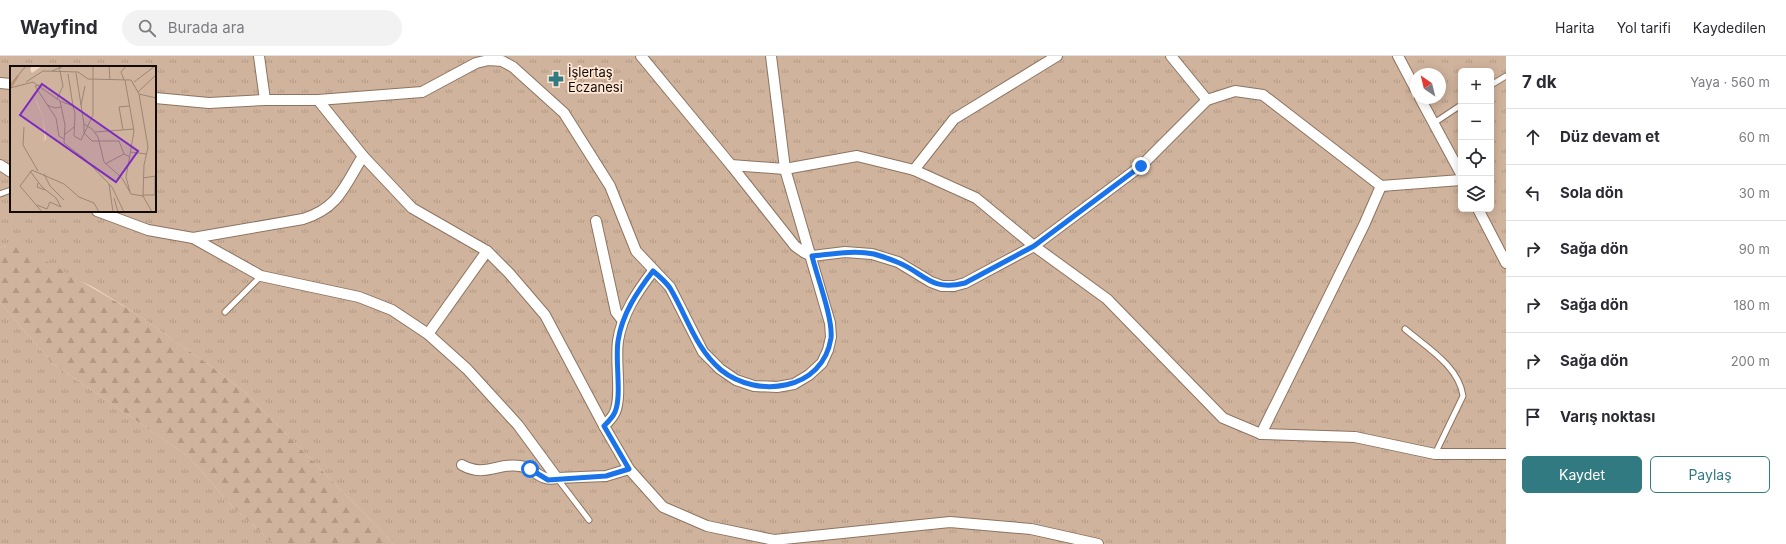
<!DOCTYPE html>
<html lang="tr">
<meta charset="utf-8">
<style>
body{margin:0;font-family:Inter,sans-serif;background:#f2f2f3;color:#2b2b33}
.controls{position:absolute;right:12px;top:12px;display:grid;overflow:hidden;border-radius:6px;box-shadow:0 2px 10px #0003}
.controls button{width:36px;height:36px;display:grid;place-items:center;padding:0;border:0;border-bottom:1px solid #e1e1e2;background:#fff;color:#2b2b33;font:20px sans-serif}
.compass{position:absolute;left:1410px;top:12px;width:36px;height:36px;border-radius:50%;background:#fff;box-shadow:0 2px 10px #0003;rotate:325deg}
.stop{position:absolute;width:12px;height:12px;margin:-9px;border:3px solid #1a73e8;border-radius:50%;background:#fff}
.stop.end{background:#1a73e8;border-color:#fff;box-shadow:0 1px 4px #0008}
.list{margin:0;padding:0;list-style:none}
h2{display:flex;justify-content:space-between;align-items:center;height:52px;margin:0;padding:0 16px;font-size:17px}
h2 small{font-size:13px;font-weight:400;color:#7c7c81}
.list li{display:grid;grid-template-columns:26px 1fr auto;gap:12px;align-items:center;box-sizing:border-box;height:56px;padding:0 16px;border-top:1px solid #e1e1e2}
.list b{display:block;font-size:15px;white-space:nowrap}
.list em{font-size:13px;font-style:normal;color:#7c7c81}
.actions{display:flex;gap:8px;padding:12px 16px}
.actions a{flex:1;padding:9px 0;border:1px solid #317a81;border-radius:6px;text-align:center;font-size:14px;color:#317a81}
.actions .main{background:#317a81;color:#fff}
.icon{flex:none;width:22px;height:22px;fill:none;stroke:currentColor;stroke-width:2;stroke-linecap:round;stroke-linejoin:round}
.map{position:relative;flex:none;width:1506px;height:488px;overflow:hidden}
header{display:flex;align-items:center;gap:24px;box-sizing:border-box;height:56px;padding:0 20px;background:#fff;border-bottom:1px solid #e1e1e2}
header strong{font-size:19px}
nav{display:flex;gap:22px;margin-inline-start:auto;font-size:14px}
.search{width:280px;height:36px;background:#f2f2f3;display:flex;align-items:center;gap:10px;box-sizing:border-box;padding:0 14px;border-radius:22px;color:#7c7c81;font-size:15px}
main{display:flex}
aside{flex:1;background:#fff}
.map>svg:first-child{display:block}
</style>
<header>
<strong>Wayfind</strong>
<div class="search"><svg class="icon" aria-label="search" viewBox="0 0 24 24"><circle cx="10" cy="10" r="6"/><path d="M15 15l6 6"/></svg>Burada ara</div>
<nav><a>Harita</a><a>Yol tarifi</a><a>Kaydedilen</a></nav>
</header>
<main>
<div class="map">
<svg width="1506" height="488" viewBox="0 0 1506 488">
<defs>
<pattern id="grass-tufts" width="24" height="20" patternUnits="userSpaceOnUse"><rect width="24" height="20" fill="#d0b39c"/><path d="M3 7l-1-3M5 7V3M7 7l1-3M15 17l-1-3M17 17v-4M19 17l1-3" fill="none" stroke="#b29985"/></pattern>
<pattern id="forest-firs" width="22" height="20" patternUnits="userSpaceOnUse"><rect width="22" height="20" fill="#d0b39c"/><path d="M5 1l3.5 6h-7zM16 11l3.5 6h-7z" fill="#b29985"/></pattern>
</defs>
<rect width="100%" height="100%" fill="#f5d9c3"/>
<!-- grass -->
<g fill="url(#grass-tufts)" fill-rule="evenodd">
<path d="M0,0H1506V488H394L245,336L208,308L132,255L93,231L6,190L0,192ZM11,11H155V155H11ZM1461,15H1491V153H1461ZM1416,18H1440V42H1416Z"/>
<polygon points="0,246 52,307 188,400 230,448 274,488 0,488"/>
</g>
<!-- forest -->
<polygon fill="url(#forest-firs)" points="13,188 53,209 132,255 208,308 245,336 394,488 274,488 230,448 188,400 52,307 0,246 0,192"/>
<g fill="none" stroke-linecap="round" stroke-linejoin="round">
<!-- service casing -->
<g stroke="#8d7460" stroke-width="7">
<g id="service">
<polyline points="1491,29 1506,20"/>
<polyline points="1434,67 1461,49"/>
<polyline points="0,138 11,134"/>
<polyline points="225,256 261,220"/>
<path d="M1405,273C1426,291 1459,310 1463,340L1435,398"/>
<polyline points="557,422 589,464"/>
</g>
</g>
<!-- minor casing -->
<g stroke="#8d7460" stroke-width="12">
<g id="minor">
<polyline points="259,0 265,44"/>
<polyline points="641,0 731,109 785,113 857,100 914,114 976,142 1034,190 1107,243 1223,362 1261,378 1355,381 1435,398 1506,398"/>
<polyline points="1171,0 1207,44"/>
<polyline points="1398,0 1416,34"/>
<polyline points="0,27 11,28"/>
<polyline points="155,42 209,47 265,44 318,44 422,36 476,7 489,4 502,5 513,11 564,57 610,130 636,195 670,231 703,296 720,313 736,324 754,330 777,331 794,328 809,319 822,307 828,294 831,281 830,267 785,113 771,0"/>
<polyline points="1420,42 1461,118"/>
<polyline points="318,44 363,100 412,152 487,195 509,217 545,259 604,370 629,413 663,451 707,470 774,484 950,466 1031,473 1098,488"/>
<polyline points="0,109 11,116"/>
<polyline points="731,109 795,190 805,197 812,200 845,196 872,198 898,206 931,226 942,230 954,230 965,227 1034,190 1141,110 1207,44 1235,35 1263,39 1381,130 1461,124"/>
<polyline points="914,114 954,63 1057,0"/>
<polyline points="1478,153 1506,207"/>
<polyline points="97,155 148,174 193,182 261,220 359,241 392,254 428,278 467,313 518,369 557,422 606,420 629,413"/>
<polyline points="596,165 616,256 623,265"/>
<path d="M193,182L303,163C339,152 345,129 363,100"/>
<polyline points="428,278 487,195"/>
<path d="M604,370C608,366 613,361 615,356C622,340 615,305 618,285C622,258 637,236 653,215"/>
<polyline points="1261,378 1364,169 1381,130"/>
<path d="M462,409C485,422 498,406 520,410C536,412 539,426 557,422"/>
</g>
</g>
<!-- service -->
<use href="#service" stroke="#fff" stroke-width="5"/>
<!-- minor -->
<use href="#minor" stroke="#fff" stroke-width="10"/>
</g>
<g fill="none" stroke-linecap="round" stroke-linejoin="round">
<!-- route -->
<path stroke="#1a73e8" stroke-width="5" d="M530,413L548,424L606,420L629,413L604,370C608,366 613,361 615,356C622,340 615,305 618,285C622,258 637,236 653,215C659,220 666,226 670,232C687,260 695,292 721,314C757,343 823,335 831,282C833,262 817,221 812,200C832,198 854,194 874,198C881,200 890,203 897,206C925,217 930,236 965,227L1034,190L1141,110"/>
</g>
<!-- icons -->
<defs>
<g id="pharmacy-bare" transform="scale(1.2)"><path d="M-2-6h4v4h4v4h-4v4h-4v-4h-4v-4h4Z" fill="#317a81" stroke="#fee7d5" stroke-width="2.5" paint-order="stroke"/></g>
</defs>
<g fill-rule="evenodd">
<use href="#pharmacy-bare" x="556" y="23"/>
</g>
<g text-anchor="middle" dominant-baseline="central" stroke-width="3.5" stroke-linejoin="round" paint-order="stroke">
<!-- poi labels -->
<g font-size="13" fill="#130a04" stroke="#fee7d5" text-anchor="start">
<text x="568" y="16">İşlertaş<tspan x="568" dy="15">Eczanesi</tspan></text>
</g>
</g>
<!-- overview -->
<g transform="translate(10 10)">
<rect width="146" height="146" fill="#f5d9c3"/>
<path d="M0,0H22L20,3L22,7L32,0H146V146H0ZM26,34L33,51L36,73L34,75L22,40Z" fill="#d0b39c" fill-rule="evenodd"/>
<path d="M24,31L33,51L35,75L29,67L22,40L21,32Z" fill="#d0b39c"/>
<path fill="none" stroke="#bf926d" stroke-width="2" d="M1,21L8,10"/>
<path fill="none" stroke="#9b8677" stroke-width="1" d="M99,0L100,14M42,5L54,0M66,7L74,58L82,63L88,71L94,96L112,112L121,128L133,130M58,8L63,40M114,14L111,6L116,0M115,14L124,65L116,111L120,126M16,16L33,5L68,6L78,13L121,14L129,28L146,32M124,16L145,0M0,19L16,0M30,19L25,20L46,52L49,70L54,73M0,22L23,16L50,35L63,40L65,47L64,70L71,74L83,49V0M128,26L146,9M129,28L138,81L134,99L133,130L142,146M47,33L53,20L49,0M50,35L55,59L54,77L76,94L102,121L114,146M37,39L45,42L51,41M71,39L75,20M74,58V67L82,75H109L114,88L120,91M14,61L13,79L28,105M113,64L109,41L119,40M85,66L124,63M54,69L64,61M120,86L137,88M95,98L114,88M20,105L32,121L46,132L51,141L40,136L37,143L27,139M34,108L40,120L54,134M145,111V129M133,112L146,110M28,117L27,121L35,124M99,118L103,146M133,129H146M104,132L108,146M32,146L10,120L22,104L54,118L69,131L84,137L89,146"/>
<path fill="#7b2cbf" fill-opacity="0.15" stroke="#7b2cbf" stroke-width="2" d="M32,18L128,85L106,116L10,49Z"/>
<rect width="146" height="146" fill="none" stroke="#130a04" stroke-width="2"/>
</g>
</svg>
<div class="controls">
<button>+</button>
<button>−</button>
<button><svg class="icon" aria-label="locate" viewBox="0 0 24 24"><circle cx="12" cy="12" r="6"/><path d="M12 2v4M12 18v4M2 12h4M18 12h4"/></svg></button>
<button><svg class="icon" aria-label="layers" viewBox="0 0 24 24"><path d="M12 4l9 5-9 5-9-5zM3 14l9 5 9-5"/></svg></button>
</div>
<svg class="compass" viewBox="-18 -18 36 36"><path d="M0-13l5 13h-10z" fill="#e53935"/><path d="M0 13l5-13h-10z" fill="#7c7c81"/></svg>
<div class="stop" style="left:530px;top:413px"></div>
<div class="stop end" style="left:1141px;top:110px"></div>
</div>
<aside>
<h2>7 dk<small>Yaya · 560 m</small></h2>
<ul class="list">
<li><svg class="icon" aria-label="ahead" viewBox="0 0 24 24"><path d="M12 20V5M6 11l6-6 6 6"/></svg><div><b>Düz devam et</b></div><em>60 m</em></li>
<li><svg class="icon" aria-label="left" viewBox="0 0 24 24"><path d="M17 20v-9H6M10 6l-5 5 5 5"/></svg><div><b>Sola dön</b></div><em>30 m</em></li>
<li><svg class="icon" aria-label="right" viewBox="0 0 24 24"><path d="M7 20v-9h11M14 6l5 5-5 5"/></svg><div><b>Sağa dön</b></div><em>90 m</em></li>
<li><svg class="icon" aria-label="right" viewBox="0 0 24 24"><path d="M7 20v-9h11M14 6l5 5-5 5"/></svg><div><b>Sağa dön</b></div><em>180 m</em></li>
<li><svg class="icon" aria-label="right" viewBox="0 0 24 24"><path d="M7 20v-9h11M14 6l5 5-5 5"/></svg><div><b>Sağa dön</b></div><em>200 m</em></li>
<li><svg class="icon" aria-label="arrive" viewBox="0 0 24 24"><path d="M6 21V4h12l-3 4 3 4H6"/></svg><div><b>Varış noktası</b></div></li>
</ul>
<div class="actions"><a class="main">Kaydet</a><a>Paylaş</a></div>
</aside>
</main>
